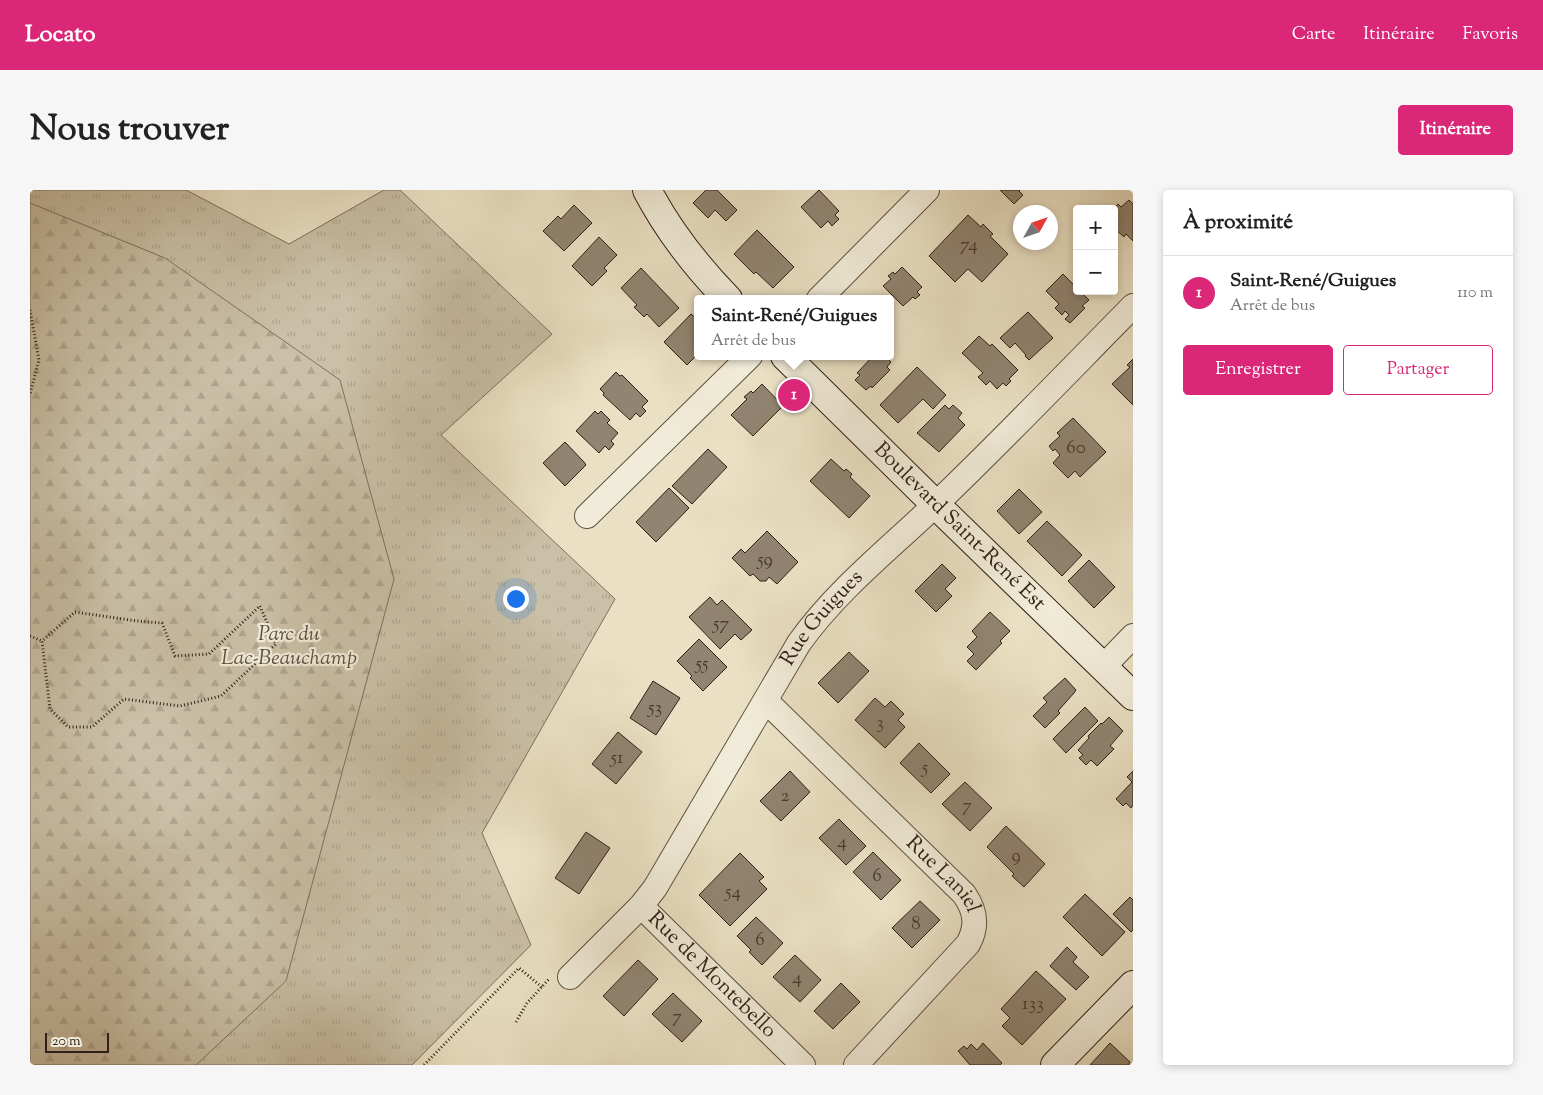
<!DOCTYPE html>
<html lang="fr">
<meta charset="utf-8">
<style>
body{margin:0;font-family:"Sorts Mill Goudy",serif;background:#f6f6f6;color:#222}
.controls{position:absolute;right:15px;top:15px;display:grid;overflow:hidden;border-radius:5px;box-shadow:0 2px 8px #0003}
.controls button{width:45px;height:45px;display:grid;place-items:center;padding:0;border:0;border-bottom:1px solid #e0e0e0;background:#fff;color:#222;font:25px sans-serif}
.compass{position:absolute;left:983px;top:15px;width:45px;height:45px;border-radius:50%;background:#fff;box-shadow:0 2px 8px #0003;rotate:50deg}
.scale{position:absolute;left:15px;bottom:12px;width:64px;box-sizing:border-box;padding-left:5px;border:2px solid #302017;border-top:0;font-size:14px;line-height:18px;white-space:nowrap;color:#302017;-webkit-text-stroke:4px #f1ecd9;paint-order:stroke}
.you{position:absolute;left:485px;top:408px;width:18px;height:18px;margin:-12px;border:4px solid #fff;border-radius:50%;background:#1a73e8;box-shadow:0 0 0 8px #1a73e833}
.badge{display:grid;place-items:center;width:32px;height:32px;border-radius:50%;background:#db2777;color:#fff;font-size:16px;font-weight:700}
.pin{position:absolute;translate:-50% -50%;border:2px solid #fff;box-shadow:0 1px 5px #0006}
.popup{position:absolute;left:664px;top:105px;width:200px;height:65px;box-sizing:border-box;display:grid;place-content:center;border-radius:5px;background:#fff;filter:drop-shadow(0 1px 4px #0005);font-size:16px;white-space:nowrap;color:#767676}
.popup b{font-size:19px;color:#222}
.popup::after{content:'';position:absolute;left:50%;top:100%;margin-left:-10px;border:10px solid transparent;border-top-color:#fff}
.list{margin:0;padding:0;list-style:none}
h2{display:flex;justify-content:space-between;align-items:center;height:65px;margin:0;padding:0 20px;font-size:21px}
h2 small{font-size:16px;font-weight:400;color:#767676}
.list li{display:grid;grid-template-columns:32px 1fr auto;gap:15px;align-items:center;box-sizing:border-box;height:75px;padding:0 20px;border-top:1px solid #e0e0e0}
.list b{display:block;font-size:19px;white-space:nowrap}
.list p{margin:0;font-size:16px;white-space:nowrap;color:#767676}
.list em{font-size:16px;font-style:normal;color:#767676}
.actions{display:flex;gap:10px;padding:15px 20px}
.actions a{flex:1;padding:11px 0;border:1px solid #db2777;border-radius:5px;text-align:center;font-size:18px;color:#db2777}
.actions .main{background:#db2777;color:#fff}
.map{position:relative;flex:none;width:1103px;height:875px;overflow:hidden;border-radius:5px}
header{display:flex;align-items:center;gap:30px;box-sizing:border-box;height:70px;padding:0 25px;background:#db2777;color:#fff}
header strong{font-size:24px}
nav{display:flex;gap:28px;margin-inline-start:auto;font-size:18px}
.intro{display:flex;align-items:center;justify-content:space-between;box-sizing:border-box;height:120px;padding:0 30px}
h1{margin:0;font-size:35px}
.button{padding:12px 22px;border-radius:5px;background:#db2777;color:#fff;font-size:18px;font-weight:700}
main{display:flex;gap:30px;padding:0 30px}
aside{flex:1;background:#fff;border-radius:5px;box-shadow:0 2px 8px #0003}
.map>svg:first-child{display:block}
</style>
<header>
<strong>Locato</strong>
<nav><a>Carte</a><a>Itinéraire</a><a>Favoris</a></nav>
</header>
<div class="intro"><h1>Nous trouver</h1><a class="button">Itinéraire</a></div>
<main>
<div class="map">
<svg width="1103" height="875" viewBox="0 0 1103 875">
<defs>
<pattern id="grass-tufts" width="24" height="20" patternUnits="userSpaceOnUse" patternTransform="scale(1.25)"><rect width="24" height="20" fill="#cac0a7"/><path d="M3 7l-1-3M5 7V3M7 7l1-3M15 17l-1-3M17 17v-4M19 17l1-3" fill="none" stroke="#aea58f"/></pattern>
<pattern id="forest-firs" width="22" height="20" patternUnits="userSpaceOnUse" patternTransform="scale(1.25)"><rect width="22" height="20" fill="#cac0a7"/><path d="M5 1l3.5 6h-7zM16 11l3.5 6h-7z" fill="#aea58f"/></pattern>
</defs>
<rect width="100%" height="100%" fill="#eae1c4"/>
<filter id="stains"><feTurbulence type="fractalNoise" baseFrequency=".004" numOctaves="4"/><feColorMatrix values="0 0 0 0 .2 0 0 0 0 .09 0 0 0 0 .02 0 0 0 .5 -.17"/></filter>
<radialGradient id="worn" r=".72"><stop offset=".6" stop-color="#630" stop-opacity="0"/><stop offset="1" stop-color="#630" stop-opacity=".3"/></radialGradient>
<!-- grass -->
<polygon fill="url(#grass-tufts)" stroke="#7d705f" points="0,0 156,0 259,54 354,0 370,0 522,144 411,245 585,409 452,643 501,755 382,875 153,875 0,745"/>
<!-- forest -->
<polygon fill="url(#forest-firs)" stroke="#7d705f" points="0,13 135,68 310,190 364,389 256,791 166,875 0,875"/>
<!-- building -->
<g fill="#918471" stroke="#302017">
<polygon points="676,0 687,0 707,20 696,31 685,20 678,28 663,13"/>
<polygon points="789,0 809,21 805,25 809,29 802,36 798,31 791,38 771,17"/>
<polygon points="970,0 990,0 989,1 993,5 984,14"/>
<polygon points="1099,10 1103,14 1103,51 1096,44 1094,47 1084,38 1085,24 1084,19 1083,19 1088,14 1091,17"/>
<polygon points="544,15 562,33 534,61 513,41 528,26 531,29"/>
<polygon points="938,25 951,37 953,34 963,44 960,46 978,64 952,92 938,79 925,92 899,66"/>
<polygon points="727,40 764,77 743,98 726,82 724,84 704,64"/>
<polygon points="569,47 587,65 574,78 577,81 562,96 542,76"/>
<polygon points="872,77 892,97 887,102 890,105 885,109 883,107 873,116 853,96 861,89 858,86 863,82 865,84"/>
<polygon points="611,78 649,118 629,137 617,124 614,127 604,117 607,115 591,98"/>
<polygon points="1033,84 1047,98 1047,101 1050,101 1059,110 1052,116 1055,118 1040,133 1035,129 1039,125 1035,121 1032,125 1025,118 1029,114 1016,101"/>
<polygon points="998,122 1023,148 999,170 995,166 996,165 985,153 980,158 970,148"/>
<polygon points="661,124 668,130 668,164 657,175 634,152"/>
<polygon points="949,146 960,156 962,154 988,180 979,189 981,191 976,196 973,193 967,199 960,191 956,195 948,187 953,183 932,163"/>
<polygon points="843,166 855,166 861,172 857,177 860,180 842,198 841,196 836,200 825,190 830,185 827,183"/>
<polygon points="1103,169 1103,215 1082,194 1100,177 1097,175"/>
<polygon points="887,177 916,205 903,219 893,209 868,233 850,215"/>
<polygon points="586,182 590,186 592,185 618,211 612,217 616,221 610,227 606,223 600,230 573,205 574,203 570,199"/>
<polygon points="732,194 753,216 723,246 701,225 717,209 714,207 721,201 723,203"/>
<polygon points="915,215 919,219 923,215 932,223 928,228 935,235 909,262 887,243"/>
<polygon points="565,221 568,224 571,221 580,230 577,233 588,243 581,251 584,254 579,260 575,256 569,263 546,241"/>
<polygon points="1043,228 1076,262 1050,287 1045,281 1038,288 1023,273 1030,265 1025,259 1023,261 1019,256 1030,246 1027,243"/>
<polygon points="535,252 554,272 556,275 535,296 513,273"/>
<polygon points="678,259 697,277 662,314 642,296"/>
<polygon points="801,269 814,281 816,279 822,284 820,287 840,306 819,328 780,291"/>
<polygon points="639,298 659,318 626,352 606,332"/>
<polygon points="989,299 1012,322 989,344 967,321"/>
<polygon points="1017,331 1052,365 1032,386 997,351"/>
<polygon points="737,341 768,372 747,394 739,387 736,391 730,391 723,384 720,386 702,368 711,359 715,363"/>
<polygon points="1059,370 1085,397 1064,418 1038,391"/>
<polygon points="912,374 926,388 915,399 922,406 906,422 885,401"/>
<polygon points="680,407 687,415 692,410 722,440 711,450 705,444 690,459 659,427"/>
<polygon points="960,422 980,441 970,451 972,453 946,480 937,471 944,464 937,457 947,447 942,441"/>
<polygon points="669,449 697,477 673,501 660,488 662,486 647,471"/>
<polygon points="819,462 839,481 808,513 788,493"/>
<polygon points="1035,488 1046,500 1044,503 1028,521 1030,523 1015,538 1003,526 1017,512 1013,508"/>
<polygon points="623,491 650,508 626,545 600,528"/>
<polygon points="845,508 855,517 861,511 874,524 868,530 875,537 855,558 825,530"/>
<polygon points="1055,517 1068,531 1036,563 1023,549"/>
<polygon points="1079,527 1093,541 1080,556 1084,559 1067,576 1061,570 1056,575 1049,568 1053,565 1048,560 1059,548 1058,546 1071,533 1072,534"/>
<polygon points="588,542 612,562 586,594 562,574"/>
<polygon points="889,553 920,584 901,603 870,573"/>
<polygon points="760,581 780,602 751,631 730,611"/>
<polygon points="1103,581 1103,615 1101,618 1096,613 1093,616 1086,609 1102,592 1097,587"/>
<polygon points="935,592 962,618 940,641 912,614"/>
<polygon points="809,629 836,656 816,675 789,648"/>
<polygon points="976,636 1015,674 994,697 982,686 984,684 957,657"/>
<polygon points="556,642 580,658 549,704 525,688"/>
<polygon points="843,662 871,690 851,710 823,682"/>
<polygon points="710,663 734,687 729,691 737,699 700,736 669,705"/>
<polygon points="1055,704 1095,742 1072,766 1033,727"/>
<polygon points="1100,707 1103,710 1103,740 1101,742 1083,724"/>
<polygon points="890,711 910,730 882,758 862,738"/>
<polygon points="726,727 753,753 732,775 719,762 721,760 707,746"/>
<polygon points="1037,757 1047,767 1043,772 1059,787 1046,800 1020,776"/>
<polygon points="765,765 791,790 770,812 743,787"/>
<polygon points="608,770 628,789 594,826 573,806"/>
<polygon points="1006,781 1036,809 992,855 972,836 980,828 971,819"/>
<polygon points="811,793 830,812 803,839 784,821"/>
<polygon points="643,803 672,831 652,852 622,824"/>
<polygon points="953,853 972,873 970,875 940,875 928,861 934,856 937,859 941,854 947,860"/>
<polygon points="1080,853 1100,872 1099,874 1100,875 1060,875"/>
</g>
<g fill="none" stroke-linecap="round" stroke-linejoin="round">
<!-- street casing -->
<g stroke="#5e5042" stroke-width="26">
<g id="street">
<polyline points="789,109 897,0"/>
<polyline points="557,326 720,166"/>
<polyline points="1073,477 1103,446"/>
<path id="s1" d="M736,511L934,704C946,721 948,736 938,754L826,875"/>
<path id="s2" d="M611,716L773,875"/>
<path id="s3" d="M540,787L611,716L625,698L769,453C807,400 858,360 905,315C972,251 1037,183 1103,116"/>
</g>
</g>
<!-- secondary casing -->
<g stroke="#302017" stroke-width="30">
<g id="secondary">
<path d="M617,0C639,42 665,75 698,109"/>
<path id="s4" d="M755,166L905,314L1103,506"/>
<polyline points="1025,875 1103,795"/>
</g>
</g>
<!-- path -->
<g stroke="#302017" stroke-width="3" stroke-dasharray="1 2.5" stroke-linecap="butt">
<polyline points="0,120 9,170 0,204"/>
<polygon points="230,416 246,454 191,506 150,516 94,509 62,537 38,537 20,519 12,451 45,422 107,431 132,433 145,466 179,464"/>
<polyline points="0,446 12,451"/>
<polyline points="486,832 497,813 519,789"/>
<polyline points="394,875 489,778 512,797"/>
</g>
<!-- street -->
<use href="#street" stroke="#f1ecd9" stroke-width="24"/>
<!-- secondary -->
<use href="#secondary" stroke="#f1ecd9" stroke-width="28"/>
</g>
<g text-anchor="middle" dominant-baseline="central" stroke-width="4.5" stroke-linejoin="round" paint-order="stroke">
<!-- number labels -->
<g font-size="19" fill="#48392e">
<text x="939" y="55">74</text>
<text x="1046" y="258">60</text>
<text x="735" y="370">59</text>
<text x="691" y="434">57</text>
<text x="672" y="474">55</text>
<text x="625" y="518">53</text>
<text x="850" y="533">3</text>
<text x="587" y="568">51</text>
<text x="895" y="578">5</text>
<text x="755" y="606">2</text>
<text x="937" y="616">7</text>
<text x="812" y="652">4</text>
<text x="986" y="666">9</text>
<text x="847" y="686">6</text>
<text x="703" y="702">54</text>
<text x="886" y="734">8</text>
<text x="730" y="750">6</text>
<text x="767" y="788">4</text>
<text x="1003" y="814">133</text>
<text x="647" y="827">7</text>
</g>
<!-- street labels -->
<g font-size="21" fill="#302017" stroke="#f1ecd9">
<text stroke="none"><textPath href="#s4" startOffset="244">Boulevard Saint-René Est</textPath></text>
<text stroke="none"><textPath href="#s3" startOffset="441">Rue Guigues</textPath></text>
<text stroke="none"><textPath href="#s1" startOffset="248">Rue Laniel</textPath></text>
<text stroke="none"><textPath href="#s2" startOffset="99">Rue de Montebello</textPath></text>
</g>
<!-- park labels -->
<g font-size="21" font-style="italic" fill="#5e5042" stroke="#f1ecd9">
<text x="259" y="445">Parc du<tspan x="259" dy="24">Lac-Beauchamp</tspan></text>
</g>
</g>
<rect width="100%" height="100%" filter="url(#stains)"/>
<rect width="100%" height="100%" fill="url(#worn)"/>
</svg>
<div class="controls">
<button>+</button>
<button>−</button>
</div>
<svg class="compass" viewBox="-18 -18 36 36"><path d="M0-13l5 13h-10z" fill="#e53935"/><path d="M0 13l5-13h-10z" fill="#767676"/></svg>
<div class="scale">20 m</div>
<div class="you"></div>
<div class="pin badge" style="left:764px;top:205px">1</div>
<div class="popup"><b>Saint-René/Guigues</b>Arrêt de bus</div>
</div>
<aside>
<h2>À proximité<small></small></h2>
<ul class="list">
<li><span class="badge">1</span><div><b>Saint-René/Guigues</b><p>Arrêt de bus</p></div><em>110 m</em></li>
</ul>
<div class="actions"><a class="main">Enregistrer</a><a>Partager</a></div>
</aside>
</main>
